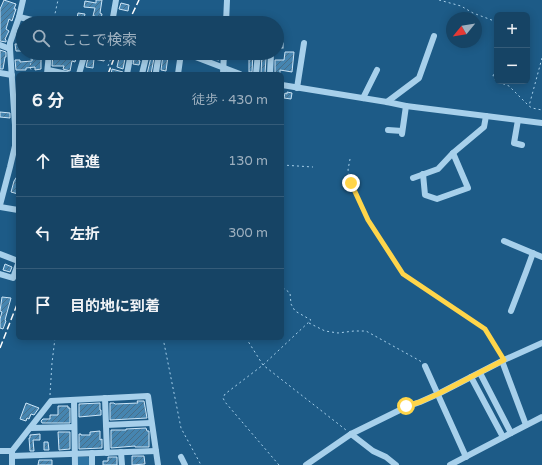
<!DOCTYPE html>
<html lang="ja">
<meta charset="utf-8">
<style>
body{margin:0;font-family:"Varela Round","Noto Sans JP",sans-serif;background:#234e6e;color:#f1f3f6}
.controls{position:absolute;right:12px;top:12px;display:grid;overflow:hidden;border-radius:6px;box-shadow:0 2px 10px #0003}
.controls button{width:36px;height:36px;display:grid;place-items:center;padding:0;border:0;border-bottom:1px solid #355c79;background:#164465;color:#f1f3f6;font:20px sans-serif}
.compass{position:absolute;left:446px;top:12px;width:36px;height:36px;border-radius:50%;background:#164465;box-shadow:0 2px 10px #0003;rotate:240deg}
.stop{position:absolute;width:12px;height:12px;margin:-9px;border:3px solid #ffd54a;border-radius:50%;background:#fff}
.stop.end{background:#ffd54a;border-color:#fff;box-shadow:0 1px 4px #0008}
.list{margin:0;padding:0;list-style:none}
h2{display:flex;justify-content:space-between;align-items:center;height:52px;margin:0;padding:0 16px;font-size:17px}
h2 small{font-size:13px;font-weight:400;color:#9eb0bf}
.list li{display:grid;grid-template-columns:26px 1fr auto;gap:12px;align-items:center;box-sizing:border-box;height:72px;padding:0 16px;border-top:1px solid #355c79}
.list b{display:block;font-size:15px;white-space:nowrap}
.list em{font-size:13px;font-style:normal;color:#9eb0bf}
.icon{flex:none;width:22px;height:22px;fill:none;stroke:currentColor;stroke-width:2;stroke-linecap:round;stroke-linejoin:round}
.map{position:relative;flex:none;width:542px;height:465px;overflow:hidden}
.search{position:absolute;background:#164465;box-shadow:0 2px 10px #0003;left:16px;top:16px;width:268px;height:44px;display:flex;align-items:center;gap:10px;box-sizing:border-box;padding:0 14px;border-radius:22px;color:#9eb0bf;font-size:15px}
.panel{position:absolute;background:#164465;box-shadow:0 2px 10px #0003;left:16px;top:72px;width:268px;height:268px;border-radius:6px}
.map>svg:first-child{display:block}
</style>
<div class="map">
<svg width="542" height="465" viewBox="0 0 542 465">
<defs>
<pattern id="building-hatch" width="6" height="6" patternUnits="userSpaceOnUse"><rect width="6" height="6" fill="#4685b0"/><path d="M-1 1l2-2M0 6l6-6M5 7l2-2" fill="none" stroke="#486e88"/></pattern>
</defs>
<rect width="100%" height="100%" fill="#1d5b87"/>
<!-- green -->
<polygon fill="#2e74a4" points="78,457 88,457 90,459 90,465 76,465"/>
<!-- building -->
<g fill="url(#building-hatch)" stroke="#cce6f8">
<polygon points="4,0 16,4 14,9 16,9 12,21 9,19 6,29 9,31 5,39 6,40 6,42 0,41 0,9"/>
<polygon points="96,0 102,0 100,13 102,14 100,23 93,23 95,16 93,16 95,8 84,7 85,1 96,3"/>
<polygon points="121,3 129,5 128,11 119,9"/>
<polygon points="78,13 85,14 83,23 76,23"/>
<polygon points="117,19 129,21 128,23 117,23"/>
<rect x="277" y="43" width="6" height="5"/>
<polygon points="15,44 23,44 23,51 16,51"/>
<polygon points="0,50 6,52 6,57 5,57 3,69 0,69"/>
<polygon points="285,52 294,52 292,72 280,70 280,74 275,74 275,60 284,60"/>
<polygon points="33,53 42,53 41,61 41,69 35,70 35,67 26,68 26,70 16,70 15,60 20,60 20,62 32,61"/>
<polygon points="53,53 68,53 77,55 75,62 72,61 70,71 63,69 64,66 52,66"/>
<polygon points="89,53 100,55 101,53 106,53 104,61 94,59 93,68 86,67"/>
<polygon points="120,53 126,53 123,69 117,67"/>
<polygon points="214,53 219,53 219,60 213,59"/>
<polygon points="241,53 253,53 252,72 249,72 249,57 241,56"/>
<polygon points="262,53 264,53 264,58 266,58 265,74 261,74"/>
<polygon points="135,54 140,54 139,61 140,61 139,65 133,64"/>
<polygon points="163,55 168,56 166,71 161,70"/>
<polygon points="151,57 154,58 151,74 147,74"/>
<polygon points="112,69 123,72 123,74 111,74"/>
<polygon points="287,92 292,93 291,99 284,98 285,93 287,94"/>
<polygon points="0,112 10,113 10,118 0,117"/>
<polygon points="18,175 18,194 11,192 14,181"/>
<polygon points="5,264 12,267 10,272 3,270"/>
<polygon points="2,297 11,298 5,320 6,321 3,329 0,328 0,319 2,312 0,311"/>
<polygon points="137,401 144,401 147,418 110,420 110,403 114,403 115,404 138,403"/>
<polygon points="26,403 39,408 34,415 31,414 29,419 27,418 26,421 20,419"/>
<polygon points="100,403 100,410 101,410 101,415 79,417 79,404"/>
<polygon points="58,406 68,406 68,408 70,408 70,423 42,423 41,421 43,419 50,419 50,415 58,415"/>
<polygon points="146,428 147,431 149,431 149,447 135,447 135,446 111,448 111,430 126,430 126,429"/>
<polygon points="100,431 100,440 102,439 102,448 79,449 79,434 81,434 81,435 90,435 90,432"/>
<polygon points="58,432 70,432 70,449 59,450"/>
<polygon points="40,434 40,440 33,440 34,451 30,451 29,438 30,438 30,435"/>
<polygon points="44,442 48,442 49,450 44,450"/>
<polygon points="132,456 144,456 145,464 132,465"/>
<polygon points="108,457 117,457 117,465 103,465 103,461 108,461"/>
<polygon points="39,460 52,460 52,465 38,465"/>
</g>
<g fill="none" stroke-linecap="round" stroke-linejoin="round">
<!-- path -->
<g stroke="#a7d0eb" stroke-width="1" stroke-dasharray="2 3" stroke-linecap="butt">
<polyline points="439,0 461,6 473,13 497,22"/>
<polyline points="53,23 58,0"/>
<polyline points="32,53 30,68 34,74 41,74"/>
<polyline points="542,58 532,95 529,106 532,108 542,110"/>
<polyline points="497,65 493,76 496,81 509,86 529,106"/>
<polyline points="108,66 113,53"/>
<polyline points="20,74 33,73"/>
<polyline points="350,159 348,170 351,183 368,221 403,274 485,329 500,355"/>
<polyline points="282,165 313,167"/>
<polyline points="309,323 325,331 338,333 354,331 366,331 422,362"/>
<polyline points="163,338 181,428 201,465"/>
<polyline points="246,338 263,365 346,430"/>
<polyline points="50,395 52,363 55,338"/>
<polyline points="279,465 225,402 223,398 225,394 263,365 311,320 295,311 291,304 290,293 282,287"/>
</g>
<!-- minor -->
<g stroke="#a7d0eb" stroke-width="6">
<polyline points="19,17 45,23"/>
<polyline points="112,23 116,0"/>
<polyline points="226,23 227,0"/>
<polyline points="0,45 10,49"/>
<polyline points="185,53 240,74"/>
<polyline points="48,70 67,74"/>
<polyline points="156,72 159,53"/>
<polyline points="0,73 12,75"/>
<polyline points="47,74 49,53"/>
<polyline points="79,74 85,53 83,53"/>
<polyline points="127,74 131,53"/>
<polyline points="142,74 147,53"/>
<polyline points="178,74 181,53"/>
<polyline points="223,74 224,53"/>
<polyline points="256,74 258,53"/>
<polyline points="270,74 271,53"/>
<polyline points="282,85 387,102 406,106 542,123"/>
<polyline points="297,88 304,43"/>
<polyline points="363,98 377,70"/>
<polyline points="387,102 419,78 434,36"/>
<polyline points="518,120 514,143 522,145"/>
<polyline points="388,130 402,131"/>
<polyline points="402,134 406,106"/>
<polyline points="423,174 425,195 437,199 468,188 453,153"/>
<polyline points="413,178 438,169 453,153 484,127 486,116"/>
<polyline points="0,205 10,167 15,146 15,125 10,49 10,43 19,17 23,0"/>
<polyline points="0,207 18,210"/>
<polyline points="504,241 542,257"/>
<polyline points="0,254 18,261"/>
<polyline points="0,274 13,278 18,264"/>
<polyline points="511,311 526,272 533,253"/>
<polyline points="502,361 526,425"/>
<polyline points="425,366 466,457"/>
<polyline points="480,373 511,433"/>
<polyline points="471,377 503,437"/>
<polyline points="105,398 107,453"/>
<polyline points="74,400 75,465"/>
<polyline points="106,425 151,423"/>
<polyline points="31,428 74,427"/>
<polyline points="351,434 373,451 386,457 396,465"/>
<polyline points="0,451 12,451"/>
<polyline points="121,452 122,465"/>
<polyline points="92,453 92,465"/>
<polyline points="12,456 156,451"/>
<polyline points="181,457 185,465"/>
<polyline points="12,465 12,451 51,401 148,396 158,465"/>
<polyline points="306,465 351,434 406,407 420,402 438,394 504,360 542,343"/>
<polyline points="450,465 542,417"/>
</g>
<!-- rail -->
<g stroke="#fff" stroke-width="1.5" stroke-dasharray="7 3" stroke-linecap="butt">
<polyline points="128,23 139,0"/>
<polyline points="108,74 116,53"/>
<polyline points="0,348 18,302"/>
</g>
</g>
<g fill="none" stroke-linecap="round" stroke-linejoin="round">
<!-- route -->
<polyline stroke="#ffd54a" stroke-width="5" points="351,183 368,220 403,274 485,329 504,360 438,394 420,402 406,406"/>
</g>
</svg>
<div class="controls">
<button>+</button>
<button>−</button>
</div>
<svg class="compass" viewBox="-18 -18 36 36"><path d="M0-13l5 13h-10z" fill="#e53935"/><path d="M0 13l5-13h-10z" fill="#9eb0bf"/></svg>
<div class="stop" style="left:406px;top:406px"></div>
<div class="stop end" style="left:351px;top:183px"></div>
<div class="search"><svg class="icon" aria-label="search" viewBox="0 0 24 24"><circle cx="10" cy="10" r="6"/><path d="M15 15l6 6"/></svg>ここで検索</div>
<section class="panel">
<h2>6 分<small>徒歩 · 430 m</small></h2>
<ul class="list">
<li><svg class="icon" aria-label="ahead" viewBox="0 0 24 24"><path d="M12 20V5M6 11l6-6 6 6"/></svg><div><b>直進</b></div><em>130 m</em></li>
<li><svg class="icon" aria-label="left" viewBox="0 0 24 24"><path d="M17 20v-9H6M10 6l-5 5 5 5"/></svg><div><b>左折</b></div><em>300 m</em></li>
<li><svg class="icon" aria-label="arrive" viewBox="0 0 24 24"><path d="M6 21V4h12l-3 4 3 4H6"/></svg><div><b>目的地に到着</b></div></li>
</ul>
</section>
</div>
